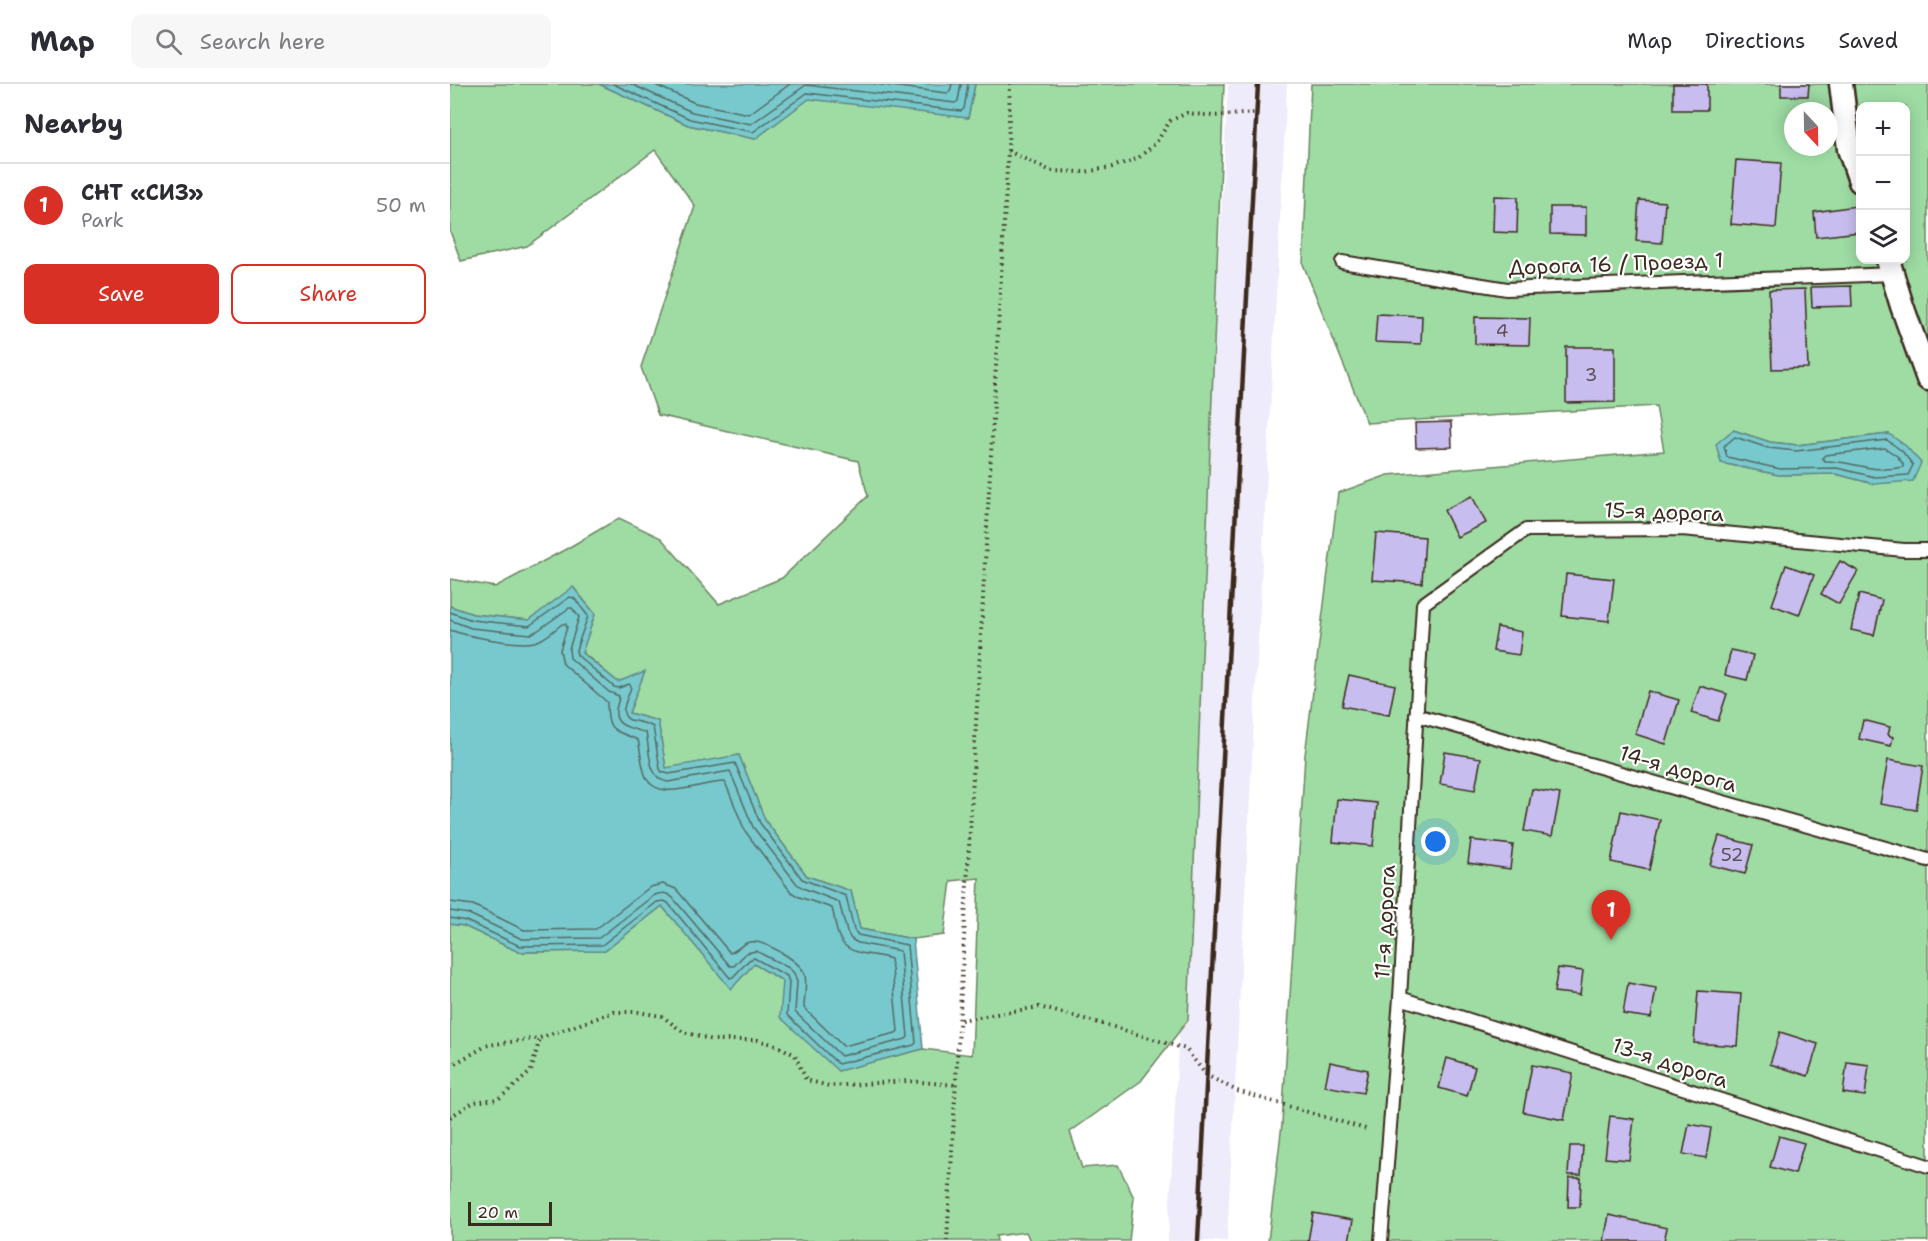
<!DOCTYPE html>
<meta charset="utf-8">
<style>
body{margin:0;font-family:"Shantell Sans",sans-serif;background:#f7f7f7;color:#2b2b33}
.controls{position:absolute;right:18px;top:18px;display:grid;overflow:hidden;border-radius:12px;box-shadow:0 3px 15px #0003}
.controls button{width:54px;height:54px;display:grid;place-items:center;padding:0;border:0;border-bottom:2px solid #e1e1e2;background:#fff;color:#2b2b33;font:30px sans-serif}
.compass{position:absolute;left:1334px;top:18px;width:54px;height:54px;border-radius:50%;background:#fff;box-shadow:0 3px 15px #0003;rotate:158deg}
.scale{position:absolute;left:18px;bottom:15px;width:84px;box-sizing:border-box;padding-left:6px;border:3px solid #3b2a1e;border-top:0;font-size:16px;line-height:21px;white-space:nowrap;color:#3b2a1e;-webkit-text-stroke:4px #fff;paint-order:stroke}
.you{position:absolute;left:986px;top:758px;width:21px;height:21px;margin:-15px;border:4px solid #fff;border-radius:50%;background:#1a73e8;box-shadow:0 0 0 9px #1a73e833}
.badge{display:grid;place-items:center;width:39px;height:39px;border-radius:50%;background:#d93025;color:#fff;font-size:20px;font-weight:700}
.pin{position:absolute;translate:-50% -50px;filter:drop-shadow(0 2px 3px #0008)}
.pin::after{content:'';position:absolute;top:32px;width:21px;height:18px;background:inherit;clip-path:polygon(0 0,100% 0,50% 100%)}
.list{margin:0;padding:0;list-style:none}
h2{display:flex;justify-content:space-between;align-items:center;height:78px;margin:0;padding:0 24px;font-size:26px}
h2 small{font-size:20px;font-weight:400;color:#7c7c81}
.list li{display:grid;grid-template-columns:39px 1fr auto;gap:18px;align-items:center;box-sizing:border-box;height:84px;padding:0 24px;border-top:2px solid #e1e1e2}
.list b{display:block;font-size:22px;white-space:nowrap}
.list p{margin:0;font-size:20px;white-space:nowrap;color:#7c7c81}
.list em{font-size:20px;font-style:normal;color:#7c7c81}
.actions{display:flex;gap:12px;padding:18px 24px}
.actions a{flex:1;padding:14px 0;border:2px solid #d93025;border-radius:12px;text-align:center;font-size:21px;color:#d93025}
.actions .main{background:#d93025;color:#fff}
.icon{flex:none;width:33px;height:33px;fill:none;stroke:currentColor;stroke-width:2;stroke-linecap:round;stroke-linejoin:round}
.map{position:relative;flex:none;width:1478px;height:1157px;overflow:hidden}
header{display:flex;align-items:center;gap:36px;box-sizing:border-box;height:84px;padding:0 30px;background:#fff;border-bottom:2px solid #e1e1e2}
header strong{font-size:28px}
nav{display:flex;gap:33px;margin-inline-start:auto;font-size:21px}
.search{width:420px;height:54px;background:#f7f7f7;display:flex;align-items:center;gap:15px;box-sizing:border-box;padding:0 21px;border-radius:12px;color:#7c7c81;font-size:22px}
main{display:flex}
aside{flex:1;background:#fff}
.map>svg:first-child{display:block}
</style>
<header>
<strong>Map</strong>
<div class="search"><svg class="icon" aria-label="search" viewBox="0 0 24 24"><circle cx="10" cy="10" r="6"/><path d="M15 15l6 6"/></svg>Search here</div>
<nav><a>Map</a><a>Directions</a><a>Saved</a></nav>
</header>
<main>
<aside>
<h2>Nearby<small></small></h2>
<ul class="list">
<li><span class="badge">1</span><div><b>СНТ «СИЗ»</b><p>Park</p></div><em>50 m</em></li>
</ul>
<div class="actions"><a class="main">Save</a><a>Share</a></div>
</aside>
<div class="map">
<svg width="1478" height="1157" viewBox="0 0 1478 1157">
<rect width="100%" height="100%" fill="#fff"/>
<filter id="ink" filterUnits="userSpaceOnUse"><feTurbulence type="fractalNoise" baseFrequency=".0167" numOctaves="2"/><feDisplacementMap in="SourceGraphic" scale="12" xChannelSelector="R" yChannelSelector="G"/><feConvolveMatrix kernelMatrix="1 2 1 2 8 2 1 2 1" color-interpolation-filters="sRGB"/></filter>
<g filter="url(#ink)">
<!-- built -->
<polygon fill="#eeebfa" points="778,0 837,0 777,1157 718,1157"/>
<!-- green -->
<g fill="#9edca4" stroke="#6c8361" stroke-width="1.5" fill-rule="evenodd">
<polygon points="0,0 149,0 238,41 305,55 359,14 518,34 525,0 774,0 738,936 691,997 620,1048 632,1084 668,1081 684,1114 679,1157 580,1157 576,1148 546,1152 547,1157 0,1157 0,840 14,842 69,868 155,867 212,822 281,904 304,880 333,897 388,987 473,965 522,971 529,794 501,797 494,851 463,855 410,845 401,807 357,792 315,736 289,671 216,685 208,637 179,629 194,588 168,598 132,568 145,530 124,504 79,536 23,530 0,522 0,495 45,503 118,464 169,434 211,454 269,520 332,494 418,412 408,377 208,331 191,283 245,122 205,66 77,162 11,177 0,147"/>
<path d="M861,0H1478V1157H818L832,1040L855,671L888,409L938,391L1214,367L1206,322L917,339L853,180ZM1410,22H1456V176H1410ZM1343,27H1379V63H1343ZM1283,346L1320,358L1347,361L1439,350L1424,400L1386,390L1329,391L1272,379L1267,360Z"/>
</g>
<!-- water -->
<g fill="#78c9cd" stroke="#608987" stroke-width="1.5">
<polygon points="149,0 525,0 518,34 359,15 305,55 238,41"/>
<polygon points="1283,346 1320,358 1347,361 1439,350 1456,362 1471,379 1463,397 1424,400 1386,390 1329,391 1271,379 1266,360"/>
<polygon points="123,503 145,530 132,569 168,598 195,587 179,629 208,637 216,684 289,671 315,736 357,792 401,807 410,845 463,855 473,965 388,987 330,933 333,897 304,880 281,905 212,822 155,867 69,868 14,842 0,840 0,522 23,530 79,536"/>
</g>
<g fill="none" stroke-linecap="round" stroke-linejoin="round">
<!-- shore -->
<g stroke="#536a64" stroke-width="1.5">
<polyline points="163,0 240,35 303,48 357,9 511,27 514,25 518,0"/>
<polyline points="181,0 242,28 301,40 356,1 505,19 508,17 511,0"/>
<polyline points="203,0 245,19 299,30 340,0"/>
<polyline points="425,0 497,9 500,7 502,0"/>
<polygon points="1285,353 1318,364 1346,367 1437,356 1452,367 1463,381 1458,391 1425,393 1387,384 1330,385 1277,373 1274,362"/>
<path d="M1435,364L1447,372L1453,380V383C1422,390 1404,377 1375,377L1372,374L1375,371Z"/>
<path d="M0,528L22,536L79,542L120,513L124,514L138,532L126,566L127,571L164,603L169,604L179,600L181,602C180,612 166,630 180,636C188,638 196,639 203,643L210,685L212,688L219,690L285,679L310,739L352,795L396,812L404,846L408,851L457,861L466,959L464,961L388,980L337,931L339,898L337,892L304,874L299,876L283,893L280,894L218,819L214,817L207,818L152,861L70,862L16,837L0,834"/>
<path d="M0,536L21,544L80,550L87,547L119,524H122L129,533L119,565L120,574L159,608L169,612C169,617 166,622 166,627C164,644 185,644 196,649C200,665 197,695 218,698L280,687L303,743L347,800L353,804L389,818L397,848L401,855L408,859L450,867L458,953L456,955L391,972L345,928L347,898L344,889L339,884L306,867L296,869L284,882H280L223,814C217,808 210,808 203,812L149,854L72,855L19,830L0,827"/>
<path d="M0,546C16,552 68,562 84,558C95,556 104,546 112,540H116L117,543L110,566L113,580L157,618C157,649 163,645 188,656C191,667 191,682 196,693C208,720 253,697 275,698L295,747L341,808L349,813L382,824C385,834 385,844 389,853C397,873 425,869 441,875L448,947L446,949L393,962L354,924C354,914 357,902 355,891C351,877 314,856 300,858C292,859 287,867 280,869L226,805L213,800L200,803L146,845L74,846L23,821L0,818"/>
</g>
</g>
<!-- building -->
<g fill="#c8bdef" stroke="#3b2a1e" stroke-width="1.5">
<rect x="1223" y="0" width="34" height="26"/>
<polygon points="1331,0 1359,0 1358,12 1331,12"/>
<polygon points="1286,76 1331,79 1326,144 1281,140"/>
<polygon points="1044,112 1068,113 1067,149 1043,148"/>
<polygon points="1189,116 1215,118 1212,159 1186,157"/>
<polygon points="1406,122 1409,148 1366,153 1364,128"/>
<polygon points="1100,123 1136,123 1136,151 1100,150"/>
<polygon points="1401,202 1402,222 1362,223 1361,203"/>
<polygon points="1355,205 1358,284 1322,285 1319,206"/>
<polygon points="927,230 972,232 971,260 925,258"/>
<polygon points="1025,233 1080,234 1079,261 1025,260"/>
<polygon points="1116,263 1165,263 1165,318 1116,319"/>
<polygon points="1001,338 1002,363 966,364 965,339"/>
<polygon points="1022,412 1036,439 1007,453 994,426"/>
<polygon points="926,449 975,453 972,499 922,496"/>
<polygon points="1390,477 1408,487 1389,520 1371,510"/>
<polygon points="1336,481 1364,491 1349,531 1322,521"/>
<polygon points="1116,490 1164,495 1159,537 1112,532"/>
<polygon points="1409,510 1432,516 1424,551 1401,546"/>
<polygon points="1047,543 1072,548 1069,571 1043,567"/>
<polygon points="1281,566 1303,571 1297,596 1275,591"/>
<polygon points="899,591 945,601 939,631 892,622"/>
<polygon points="1250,602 1277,610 1268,637 1241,629"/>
<polygon points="1198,607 1229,616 1216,660 1185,650"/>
<polygon points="1413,636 1440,643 1438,651 1443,653 1441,662 1409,655"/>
<polygon points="995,668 1031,674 1025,706 990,700"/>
<polygon points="1438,676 1473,682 1466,726 1430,720"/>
<polygon points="1082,705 1110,710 1102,752 1074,747"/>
<polygon points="887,715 927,719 923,762 883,758"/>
<polygon points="1171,727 1210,736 1199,786 1161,778"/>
<polygon points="1269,752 1303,761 1295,790 1260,781"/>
<polygon points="1021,756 1063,761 1060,785 1018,779"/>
<polygon points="1108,884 1133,887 1130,911 1104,908"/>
<polygon points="1178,899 1206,904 1201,934 1173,930"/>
<polygon points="1248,907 1291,910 1287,962 1244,959"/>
<polygon points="1330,948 1368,960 1358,992 1320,980"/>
<polygon points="997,974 1025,983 1017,1012 989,1004"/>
<polygon points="880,978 918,986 913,1009 875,1002"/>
<polygon points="1397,978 1419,981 1415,1012 1393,1009"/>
<polygon points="1082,981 1123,989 1114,1036 1073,1028"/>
<polygon points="1160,1032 1184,1035 1179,1076 1155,1074"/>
<polygon points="1239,1040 1261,1044 1256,1074 1233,1070"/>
<polygon points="1329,1052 1354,1059 1345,1090 1320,1083"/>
<polygon points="1120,1062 1133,1062 1131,1091 1118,1091"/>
<polygon points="1119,1094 1131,1094 1130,1123 1118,1123"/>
<polygon points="863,1129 903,1136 899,1157 858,1157"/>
<polygon points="1159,1131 1217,1144 1214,1157 1154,1157"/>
</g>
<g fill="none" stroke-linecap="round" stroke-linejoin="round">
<!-- lane casing -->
<g stroke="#3b2a1e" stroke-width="16">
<g id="lane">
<polyline points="892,178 1057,205 1443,190"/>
<polyline points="966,631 1478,776"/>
<polyline points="950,914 1478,1082"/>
<polyline points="931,1157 950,914 973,520 1076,446 1232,445 1454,466 1478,466"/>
</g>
</g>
<!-- street casing -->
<g stroke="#3b2a1e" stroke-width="27">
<g id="street">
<polyline points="1391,0 1399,65 1410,97"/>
<polyline points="1438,176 1452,222 1478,295"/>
</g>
</g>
<!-- path -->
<g stroke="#3b2a1e" stroke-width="4" stroke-dasharray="1.5 4.5" stroke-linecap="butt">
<polyline points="558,67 601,87 635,88 662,83 687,75 706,59 720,37 737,29 763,32 806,29"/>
<polyline points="511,936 589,923 657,941 736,965 756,991 787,1007 919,1046"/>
<polyline points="0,982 38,961 90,954 164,928 188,928 212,932 233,948 263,956 308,956 326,961 345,971 356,996 379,1002 458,997 507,1001"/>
<polyline points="0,1033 24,1018 48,1015 67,1000 81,987 90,954"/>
<polyline points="497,1157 558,67 560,0"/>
</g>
<!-- lane -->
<use href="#lane" stroke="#fff" stroke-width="12"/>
<!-- street -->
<use href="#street" stroke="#fff" stroke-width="22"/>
<!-- rail -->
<polyline stroke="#3b2a1e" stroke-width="4.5" points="748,1157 808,0"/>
</g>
</g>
<g text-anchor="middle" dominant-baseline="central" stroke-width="4.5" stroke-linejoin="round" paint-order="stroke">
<!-- number labels -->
<g font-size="18" fill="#5e4f52">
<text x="1052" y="247">4</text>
<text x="1141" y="291">3</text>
<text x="1282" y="771">52</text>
</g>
<!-- street labels -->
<g font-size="21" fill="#3b2a1e" stroke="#fff">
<text transform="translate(1166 180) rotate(-2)">Дорога 16 / Проезд 1</text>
<text transform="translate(1214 428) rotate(2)">15-я дорога</text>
<text transform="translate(1228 685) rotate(16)">14-я дорога</text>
<text transform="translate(935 838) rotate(-87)">11-я дорога</text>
<text transform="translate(1220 979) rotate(18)">13-я дорога</text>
</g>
</g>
</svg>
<div class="controls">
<button>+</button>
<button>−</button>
<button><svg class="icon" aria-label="layers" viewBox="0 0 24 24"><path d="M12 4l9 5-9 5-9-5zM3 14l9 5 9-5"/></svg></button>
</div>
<svg class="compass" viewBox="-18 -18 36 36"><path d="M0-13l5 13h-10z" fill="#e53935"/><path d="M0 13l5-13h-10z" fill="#7c7c81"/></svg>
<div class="scale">20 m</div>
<div class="you"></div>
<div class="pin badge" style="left:1161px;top:856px">1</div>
</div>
</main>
